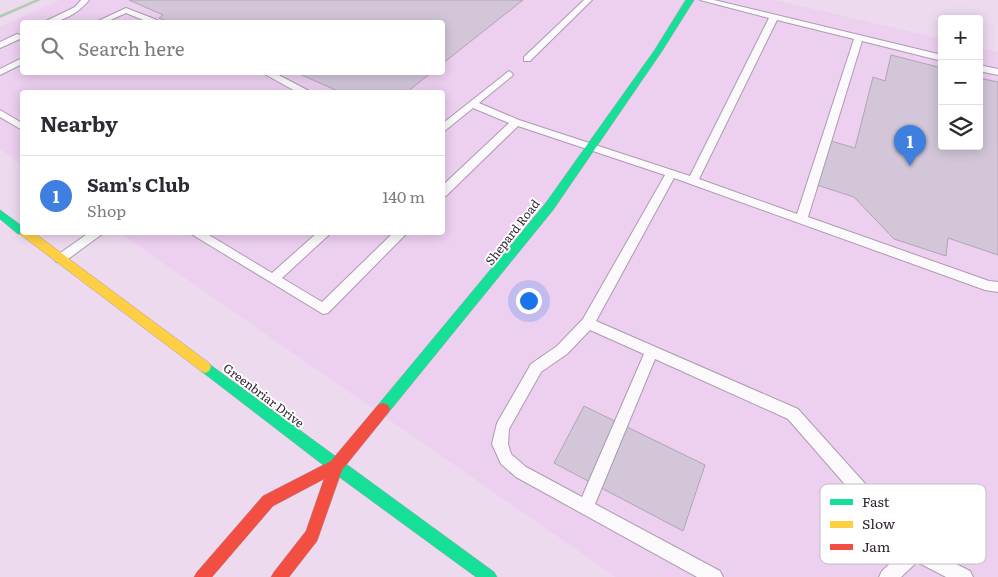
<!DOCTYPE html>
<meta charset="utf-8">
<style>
body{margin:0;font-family:Literata,serif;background:#f7f7f7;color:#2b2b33}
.controls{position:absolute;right:15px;top:15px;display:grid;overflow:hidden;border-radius:5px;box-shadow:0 2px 12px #0003}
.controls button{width:45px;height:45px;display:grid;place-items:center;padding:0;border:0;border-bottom:1px solid #e1e1e2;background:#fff;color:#2b2b33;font:25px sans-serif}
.you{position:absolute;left:528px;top:300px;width:18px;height:18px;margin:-12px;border:4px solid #fff;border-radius:50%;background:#1a73e8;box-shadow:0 0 0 8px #1a73e833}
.badge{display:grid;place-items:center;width:32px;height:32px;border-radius:50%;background:#746575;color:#fff;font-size:16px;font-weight:700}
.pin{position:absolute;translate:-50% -41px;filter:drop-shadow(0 1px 2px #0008)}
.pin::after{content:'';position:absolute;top:26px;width:18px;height:15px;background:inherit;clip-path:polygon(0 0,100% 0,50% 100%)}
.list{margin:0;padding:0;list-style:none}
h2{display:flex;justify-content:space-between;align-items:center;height:65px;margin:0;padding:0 20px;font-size:21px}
h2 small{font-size:16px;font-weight:400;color:#7c7c81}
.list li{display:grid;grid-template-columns:32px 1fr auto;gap:15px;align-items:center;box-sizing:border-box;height:80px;padding:0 20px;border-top:1px solid #e1e1e2}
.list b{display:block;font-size:19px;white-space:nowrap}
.list p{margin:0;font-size:16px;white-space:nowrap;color:#7c7c81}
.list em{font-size:16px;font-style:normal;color:#7c7c81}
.icon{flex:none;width:28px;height:28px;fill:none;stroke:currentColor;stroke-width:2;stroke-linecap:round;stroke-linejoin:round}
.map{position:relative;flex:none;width:998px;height:577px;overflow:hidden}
.search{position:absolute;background:#fff;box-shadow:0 2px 12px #0003;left:20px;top:20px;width:425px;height:55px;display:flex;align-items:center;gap:12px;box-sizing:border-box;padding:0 18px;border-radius:5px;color:#7c7c81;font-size:19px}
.panel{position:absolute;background:#fff;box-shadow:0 2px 12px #0003;left:20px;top:90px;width:425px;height:145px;border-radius:5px}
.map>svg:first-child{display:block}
</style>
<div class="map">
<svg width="998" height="577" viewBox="0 0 998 577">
<rect width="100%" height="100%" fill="#eddaef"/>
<!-- built -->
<path fill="#edcff0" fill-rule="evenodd" d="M60,0H774L942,39V146H979V48L998,52V577H616L120,233L442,232V92H22V165L0,149V27ZM22,22H442V72H22Z"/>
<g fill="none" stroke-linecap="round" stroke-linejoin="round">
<!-- stream -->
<polygon fill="#aecdad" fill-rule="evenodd" points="35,0 41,0 0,18 0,15"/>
</g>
<!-- building -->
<g fill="#d2c6d8" stroke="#b0a4b5">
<polygon points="129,0 523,0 442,64 442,22 170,22 159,18 163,15"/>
<polygon points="891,55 942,68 942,146 979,146 979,78 998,82 998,255 948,238 946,256 894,239 854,197 817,185 831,141 855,148 873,77 885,81"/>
<polygon points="295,72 432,72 407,92 340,92"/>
<polygon points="584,406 705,465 683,531 554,463"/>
</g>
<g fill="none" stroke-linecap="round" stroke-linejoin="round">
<!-- lane casing -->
<g stroke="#aa9cac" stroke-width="2">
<g id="lane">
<path d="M81,0H89C79,13 60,24 44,22L75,7Z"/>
<polygon points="584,0 592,0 530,61 524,61 524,57"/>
<path d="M700,0H714L942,55V61L862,41L808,217L989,281L998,282V292L985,290L674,178L596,321L798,409L921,546L970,571L973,577H946L917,562L901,577H879L882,571L903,551L788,419L655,359L595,504L720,571L723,577H697L516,477L501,464L492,444L497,423L531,364L557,346L583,319L665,175L518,126L446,196L442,197V186L509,123L473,108L442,133V124L509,71L513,74L512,76L479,103L519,120L690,176L769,18ZM777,20L854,39L797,214L699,179ZM590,330L644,354L582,497L526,467L511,454L508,444L509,429L541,372L567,354Z"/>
<polygon points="126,8 157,20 158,22 148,22 126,13 106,22 96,22"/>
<polygon points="17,34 20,35 20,39 0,48 0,42"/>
<polygon points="22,58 22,64 0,75 0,69"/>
<polygon points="979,65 998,69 998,75 979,71"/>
<polygon points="261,72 273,72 309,91 297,92"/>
<polygon points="0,110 22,123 22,130 0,117"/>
<polygon points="90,232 105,232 64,262 56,262 54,259 56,256"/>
<polygon points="188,232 204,232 272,273 318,232 332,232 282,278 322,302 394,232 408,232 328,313 323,314"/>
</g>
</g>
<!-- fast casing -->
<g stroke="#aa9cac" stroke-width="1">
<g id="fast">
<polygon points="686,0 694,0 662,51 553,210 388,413 383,415 378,413 376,409 378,405 545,204 654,51"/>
<polygon points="0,210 22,226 22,232 26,232 26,234 18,234 0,219"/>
<polygon points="205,361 494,572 497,577 476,577 331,471 201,371 199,367 201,363"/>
</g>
</g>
<!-- slow casing -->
<g stroke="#aa9cac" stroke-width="1">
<polygon id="slow" points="21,229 22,232 33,232 209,363 211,367 209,371 205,373 201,371 21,235 20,232"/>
</g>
<!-- jam casing -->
<g stroke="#aa9cac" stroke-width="1">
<polygon id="jam" points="383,403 388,405 390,409 388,413 342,470 317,541 289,577 271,577 274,572 306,531 324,479 273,506 212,577 194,577 197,572 263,496 331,461 378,405"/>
</g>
<!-- lane -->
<use href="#lane" fill="#fcf9fd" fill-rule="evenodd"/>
<!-- fast -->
<use href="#fast" fill="#16e098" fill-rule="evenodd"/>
<!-- slow -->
<use href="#slow" fill="#ffcf43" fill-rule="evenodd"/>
<!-- jam -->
<use href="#jam" fill="#f24e42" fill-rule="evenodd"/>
</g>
<g text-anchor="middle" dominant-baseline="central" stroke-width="4" stroke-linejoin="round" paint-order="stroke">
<!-- street labels -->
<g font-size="12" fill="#332634" stroke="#fff">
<text transform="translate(512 232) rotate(-52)">Shepard Road</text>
<text transform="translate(264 395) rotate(37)">Greenbriar Drive</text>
</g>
</g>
<!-- legend -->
<rect x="820" y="484" width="166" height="80" rx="8" fill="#fff" stroke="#c2bec2" stroke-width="1"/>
<rect x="830" y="499" width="23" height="6" fill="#16e098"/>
<rect x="830" y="521" width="23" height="7" fill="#ffcf43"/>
<rect x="830" y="544" width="23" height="6" fill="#f24e42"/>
<g font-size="14" fill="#332634">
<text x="862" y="507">Fast</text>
<text x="862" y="529">Slow</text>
<text x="862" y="552">Jam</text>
</g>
</svg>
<div class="controls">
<button>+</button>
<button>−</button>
<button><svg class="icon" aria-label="layers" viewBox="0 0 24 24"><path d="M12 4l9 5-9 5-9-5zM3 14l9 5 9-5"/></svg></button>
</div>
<div class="you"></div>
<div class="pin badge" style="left:910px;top:166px;background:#3f7fe0">1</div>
<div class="search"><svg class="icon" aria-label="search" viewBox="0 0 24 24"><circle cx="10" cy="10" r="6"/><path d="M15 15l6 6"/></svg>Search here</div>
<section class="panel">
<h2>Nearby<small></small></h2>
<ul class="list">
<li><span class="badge" style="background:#3f7fe0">1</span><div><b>Sam's Club</b><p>Shop</p></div><em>140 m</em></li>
</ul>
</section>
</div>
